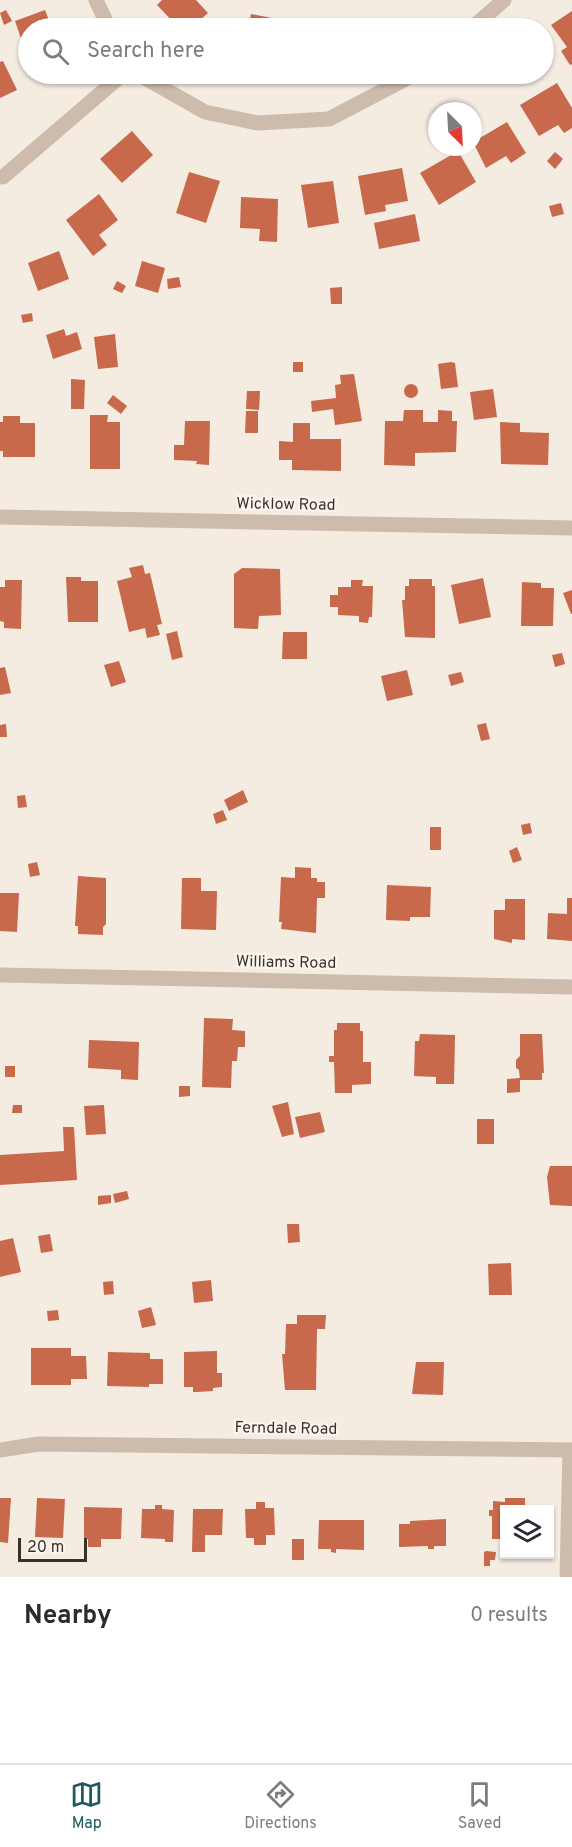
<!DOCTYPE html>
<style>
body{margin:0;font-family:Overpass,sans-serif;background:#f7f7f7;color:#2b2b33}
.controls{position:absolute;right:18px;bottom:18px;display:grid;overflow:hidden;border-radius:0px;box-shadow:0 2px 4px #0004}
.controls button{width:54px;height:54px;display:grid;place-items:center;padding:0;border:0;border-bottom:2px solid #e1e1e2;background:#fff;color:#2b2b33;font:30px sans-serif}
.compass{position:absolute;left:428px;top:102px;width:54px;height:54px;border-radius:50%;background:#fff;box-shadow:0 2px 4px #0004;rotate:156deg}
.scale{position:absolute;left:18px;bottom:15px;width:69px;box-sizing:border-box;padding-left:6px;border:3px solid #3b302b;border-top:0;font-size:16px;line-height:21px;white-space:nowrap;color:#3b302b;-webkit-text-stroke:4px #fbf5ee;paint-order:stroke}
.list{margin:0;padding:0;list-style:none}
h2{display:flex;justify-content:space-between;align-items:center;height:78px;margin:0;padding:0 24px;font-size:26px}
h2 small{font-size:20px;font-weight:400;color:#7c7c81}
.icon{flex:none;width:33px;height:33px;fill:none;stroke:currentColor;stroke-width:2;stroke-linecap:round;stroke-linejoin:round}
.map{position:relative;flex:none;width:572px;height:1577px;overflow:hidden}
.search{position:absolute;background:#fff;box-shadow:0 2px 4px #0004;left:18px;right:18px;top:18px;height:66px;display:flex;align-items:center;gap:15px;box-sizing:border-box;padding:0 21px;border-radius:33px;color:#7c7c81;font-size:22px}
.sheet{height:186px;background:#fff}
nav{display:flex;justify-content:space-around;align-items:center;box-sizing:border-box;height:84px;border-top:2px solid #e1e1e2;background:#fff;font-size:16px;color:#7c7c81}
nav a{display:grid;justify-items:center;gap:3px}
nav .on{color:#1f5a5e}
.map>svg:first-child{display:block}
</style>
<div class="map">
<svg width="572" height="1577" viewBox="0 0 572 1577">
<rect width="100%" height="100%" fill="#f4ebe1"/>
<!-- building -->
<g fill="#c8694b">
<polygon points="162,0 196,0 208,13 191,28 179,28 157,5"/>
<polygon points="6,10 12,21 4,25 0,13"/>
<polygon points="45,10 52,28 28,28 28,59 15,21"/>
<polygon points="572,11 572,64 570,65 561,51 567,47 551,25"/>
<polygon points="251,14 272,18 270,28 230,28 232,19 249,25"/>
<polygon points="3,61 17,90 0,98 0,62"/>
<polygon points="557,83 572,108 572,128 564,133 558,125 539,136 520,105"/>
<polygon points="507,122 526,153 511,163 506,156 486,168 473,142"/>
<polygon points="132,131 153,155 122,183 100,159"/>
<polygon points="458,151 476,182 439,205 420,173"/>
<polygon points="555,152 563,159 555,169 547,161"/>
<polygon points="402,168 408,201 385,205 386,211 365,215 358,176"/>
<polygon points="189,172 220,181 206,223 176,213"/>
<polygon points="333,181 339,223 308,228 301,185"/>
<polygon points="99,194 118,220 99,235 107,245 93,256 66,220"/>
<polygon points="241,197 278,199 277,242 259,241 260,229 240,228"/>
<polygon points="561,203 564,214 552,217 549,206"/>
<polygon points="415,214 420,241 379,249 374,223"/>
<polygon points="59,251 69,279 38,291 28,263"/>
<polygon points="142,261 165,268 158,293 135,286"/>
<polygon points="179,277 181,287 168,289 167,279"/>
<polygon points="117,281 126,286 122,293 113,289"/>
<polygon points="342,287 342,304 331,304 330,288"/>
<polygon points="32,313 33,321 23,323 21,315"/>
<polygon points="64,329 66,336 77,332 82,349 53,359 46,335"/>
<polygon points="115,334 118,367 98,369 94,337"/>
<rect x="293" y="362" width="10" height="10"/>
<polygon points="451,362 455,363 458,387 441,389 438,364"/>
<polygon points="354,374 362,421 335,425 333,409 312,412 311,401 336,398 335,385 341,384 340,375"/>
<polygon points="71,379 85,380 84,409 71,409"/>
<circle cx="411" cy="391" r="7"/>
<polygon points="493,389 497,417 474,420 470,392"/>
<polygon points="247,391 260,391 259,410 246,409"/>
<polygon points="113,395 127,406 121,414 107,403"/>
<polygon points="404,410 423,410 423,422 438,422 438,410 452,411 452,421 457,421 456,452 415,453 415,466 384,465 385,421 403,421"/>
<polygon points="246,411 258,411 258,433 245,433"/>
<polygon points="90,415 108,415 107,422 120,422 120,469 90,469"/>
<polygon points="3,416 20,416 20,423 35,423 35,457 3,457 3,451 0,451 0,422 3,422"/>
<polygon points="185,421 210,421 209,465 196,464 197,461 174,460 174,445 184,445"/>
<polygon points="500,422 520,423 520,432 549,433 548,465 501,464"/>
<polygon points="293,423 310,423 310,439 341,439 341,471 292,470 292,460 279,460 279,441 293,442"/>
<polygon points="143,565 145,574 150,573 162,624 157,625 160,635 147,638 145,628 129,632 117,581 132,577 129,568"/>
<polygon points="242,568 280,569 281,615 259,616 258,629 234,628 234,574"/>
<polygon points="66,577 81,577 81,581 98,581 98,622 68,622"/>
<polygon points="483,578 491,617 459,624 451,585"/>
<polygon points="409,579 432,579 432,586 435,586 435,638 405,637 402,600 405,600 405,586 409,586"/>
<polygon points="5,580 22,580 21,629 4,628 4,622 0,621 0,587 5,587"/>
<polygon points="351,580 363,580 362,586 373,586 372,617 369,617 368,623 359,622 359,616 338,615 338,607 330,607 330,595 338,595 338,587 351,587"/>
<polygon points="522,582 541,583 541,588 554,588 553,626 521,626"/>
<polygon points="572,590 572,614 571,614 563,593"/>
<polygon points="177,631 183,657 172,660 166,634"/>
<polygon points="283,632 307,632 307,659 282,659"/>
<polygon points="562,653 565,664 555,667 552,655"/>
<polygon points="119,661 126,682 111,687 104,665"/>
<polygon points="5,667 11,693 0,695 0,668"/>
<polygon points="407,670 413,695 387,701 381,676"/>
<polygon points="461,672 464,682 451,686 448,675"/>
<polygon points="486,723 490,739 481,741 477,725"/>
<polygon points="6,724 7,737 0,737 0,725"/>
<polygon points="243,790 248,802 229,811 224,800"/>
<polygon points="25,795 27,807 18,808 17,796"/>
<polygon points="223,810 227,820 216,824 213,814"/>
<polygon points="530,823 532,833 523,835 521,825"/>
<rect x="430" y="827" width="11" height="23"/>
<polygon points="517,847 522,860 513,863 509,851"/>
<polygon points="37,862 40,875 30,877 28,864"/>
<polygon points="295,867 311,868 311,878 317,878 317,882 325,882 325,898 317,898 316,933 281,929 282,922 279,922 281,877 295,878"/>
<polygon points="78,876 106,878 106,924 103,927 103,935 78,934 78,926 75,926"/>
<polygon points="182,878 201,878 201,891 217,891 216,930 181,929"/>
<polygon points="387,885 431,887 430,917 410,917 410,921 386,920"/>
<polygon points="0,893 19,893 17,932 0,931"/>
<polygon points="567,898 572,898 572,941 547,939 548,913 567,914"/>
<polygon points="505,899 525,899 525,940 512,939 512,943 494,939 494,910 505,910"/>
<polygon points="204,1018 233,1019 232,1030 245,1031 245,1047 238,1047 237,1061 232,1061 231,1088 202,1087"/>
<polygon points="337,1023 360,1023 360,1031 363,1031 363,1062 371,1062 371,1084 352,1085 352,1093 335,1093 334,1062 329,1062 329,1056 334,1056 334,1030 337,1030"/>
<polygon points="420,1034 455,1035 454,1084 436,1084 436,1077 414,1076 415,1041 419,1041"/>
<polygon points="520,1034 542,1034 544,1073 542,1073 542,1080 520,1080 519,1070 516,1068 516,1060 520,1056"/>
<polygon points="89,1040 139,1042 138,1080 121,1079 121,1070 88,1068"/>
<rect x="5" y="1066" width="10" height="11"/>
<polygon points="520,1078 520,1092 507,1093 507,1079"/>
<polygon points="179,1086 190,1086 190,1096 179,1097"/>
<polygon points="288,1102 294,1134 282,1137 272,1106"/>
<polygon points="13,1105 22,1105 22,1113 12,1113"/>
<polygon points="104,1105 106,1134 86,1135 84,1106"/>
<polygon points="320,1112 325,1132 300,1138 295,1117"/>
<rect x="477" y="1119" width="17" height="25"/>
<polygon points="63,1127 74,1127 77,1180 0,1185 0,1155 64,1151"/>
<polygon points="550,1166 572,1166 572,1206 550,1205 547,1177"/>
<polygon points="127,1191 129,1199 115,1203 113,1194"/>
<polygon points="111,1195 111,1203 98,1205 98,1196"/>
<polygon points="287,1224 299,1224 300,1242 288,1243"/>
<polygon points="50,1234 53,1251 41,1253 38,1236"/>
<polygon points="13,1238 21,1272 0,1277 0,1241"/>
<polygon points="511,1263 512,1295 489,1295 488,1264"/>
<polygon points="211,1280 213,1301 194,1303 192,1282"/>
<polygon points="113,1281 114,1294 104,1295 103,1282"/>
<polygon points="151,1307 156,1325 142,1328 138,1311"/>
<polygon points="58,1310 59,1320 48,1321 47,1311"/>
<polygon points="297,1315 326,1315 325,1329 317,1329 316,1390 285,1390 282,1354 285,1354 286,1324 297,1324"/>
<polygon points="31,1348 71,1348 71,1356 86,1356 87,1379 71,1379 71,1385 31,1385"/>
<polygon points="217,1351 217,1373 222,1373 222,1387 213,1388 213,1391 197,1392 193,1392 193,1387 184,1387 184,1352"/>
<polygon points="108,1352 150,1353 150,1359 163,1359 163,1384 149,1384 149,1387 107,1386"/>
<polygon points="416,1362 444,1362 443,1395 412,1394"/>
<polygon points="0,1498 11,1498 8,1543 0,1542"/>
<polygon points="37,1498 65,1499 63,1538 35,1537"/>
<polygon points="505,1498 525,1498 525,1510 504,1510 504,1539 492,1539 492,1516 489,1516 489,1510 493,1510 493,1501 505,1502"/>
<polygon points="256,1502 265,1502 265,1508 274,1508 275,1535 266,1535 266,1545 254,1545 254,1538 246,1538 245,1509 256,1509"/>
<polygon points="155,1505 162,1505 162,1509 174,1510 173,1542 165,1542 165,1539 141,1538 142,1509 155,1509"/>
<polygon points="84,1507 122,1508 121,1539 101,1539 101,1547 88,1547 88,1539 84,1539"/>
<polygon points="193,1509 223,1509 222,1535 205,1535 205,1552 192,1552"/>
<polygon points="446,1519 446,1546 434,1546 434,1549 428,1549 428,1546 399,1547 399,1524 410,1524 410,1521"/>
<polygon points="319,1520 364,1520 364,1550 336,1549 336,1553 331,1552 331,1549 318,1549"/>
<rect x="292" y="1539" width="12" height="21"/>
<polygon points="486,1551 496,1552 495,1560 490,1560 490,1566 484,1566 484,1552"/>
</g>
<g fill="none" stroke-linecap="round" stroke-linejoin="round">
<!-- street -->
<g stroke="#cdbbac" stroke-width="15">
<polyline points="96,0 109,28"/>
<polyline points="472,28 504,0"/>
<polyline points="138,74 205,112 257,123 329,119 415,74"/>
<polyline points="3,177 123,74"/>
<polyline points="0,517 572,528"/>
<polyline points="0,975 572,987"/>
<polyline points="0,1450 39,1444 572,1450"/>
<polyline points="567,1577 570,1450"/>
</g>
</g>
<g text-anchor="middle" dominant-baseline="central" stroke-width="4.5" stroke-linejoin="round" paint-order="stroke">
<!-- street labels -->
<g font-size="16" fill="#3b302b" stroke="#fbf5ee">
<text transform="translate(286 505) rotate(1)">Wicklow Road</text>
<text transform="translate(286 963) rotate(1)">Williams Road</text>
<text transform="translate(286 1429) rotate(1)">Ferndale Road</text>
</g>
</g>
</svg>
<div class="controls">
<button><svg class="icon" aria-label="layers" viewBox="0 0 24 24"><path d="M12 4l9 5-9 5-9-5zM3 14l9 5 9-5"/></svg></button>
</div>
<svg class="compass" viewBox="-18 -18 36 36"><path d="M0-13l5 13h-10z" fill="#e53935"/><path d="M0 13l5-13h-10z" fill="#7c7c81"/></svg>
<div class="scale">20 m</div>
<div class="search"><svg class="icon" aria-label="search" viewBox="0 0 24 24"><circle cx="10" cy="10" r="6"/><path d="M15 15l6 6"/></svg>Search here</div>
</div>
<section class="sheet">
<h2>Nearby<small>0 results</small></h2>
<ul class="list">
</ul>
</section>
<nav>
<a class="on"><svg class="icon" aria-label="map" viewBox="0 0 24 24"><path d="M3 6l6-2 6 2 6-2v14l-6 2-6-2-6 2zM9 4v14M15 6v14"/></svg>Map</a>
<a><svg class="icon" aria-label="directions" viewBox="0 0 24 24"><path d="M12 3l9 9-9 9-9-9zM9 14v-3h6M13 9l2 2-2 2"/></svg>Directions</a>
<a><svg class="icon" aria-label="saved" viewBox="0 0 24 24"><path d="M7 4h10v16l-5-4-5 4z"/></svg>Saved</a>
</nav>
